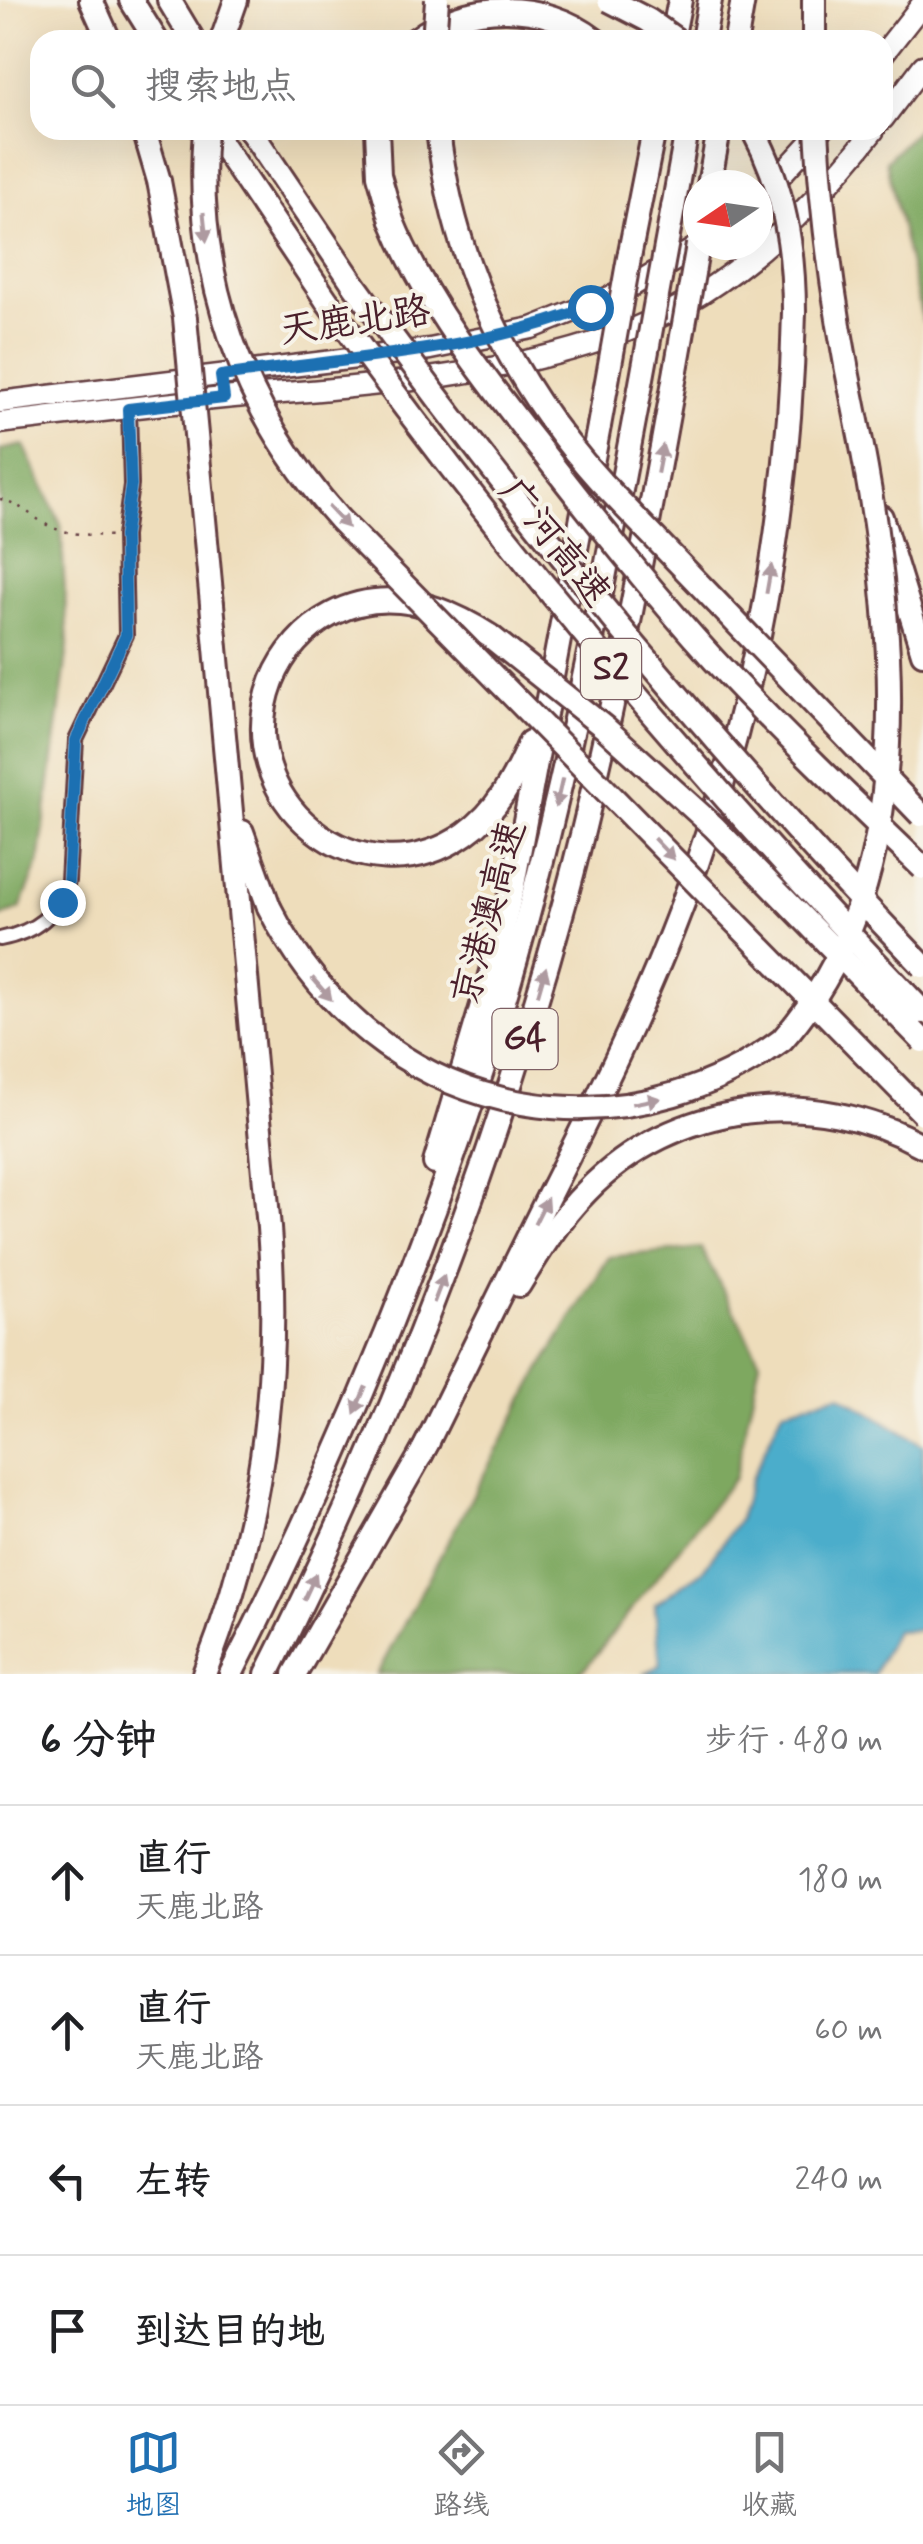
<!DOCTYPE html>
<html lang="zh">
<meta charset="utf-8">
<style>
body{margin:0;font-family:Mynerve,"LXGW WenKai TC",sans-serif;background:#f6f6f6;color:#202124}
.compass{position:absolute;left:683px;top:170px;width:90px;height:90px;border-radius:50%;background:#fff;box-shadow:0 10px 40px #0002;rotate:257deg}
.stop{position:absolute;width:30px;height:30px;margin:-22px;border:8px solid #1f6fb2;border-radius:50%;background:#fff}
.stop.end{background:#1f6fb2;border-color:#fff;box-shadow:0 2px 10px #0008}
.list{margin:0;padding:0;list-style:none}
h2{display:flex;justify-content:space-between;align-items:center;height:130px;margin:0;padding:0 40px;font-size:42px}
h2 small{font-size:32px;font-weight:400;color:#757577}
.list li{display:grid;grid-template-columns:65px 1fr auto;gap:30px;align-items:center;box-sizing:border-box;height:150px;padding:0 40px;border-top:2px solid #e0e0e0}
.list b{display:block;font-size:38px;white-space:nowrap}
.list p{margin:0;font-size:32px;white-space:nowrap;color:#757577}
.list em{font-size:32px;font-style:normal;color:#757577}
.icon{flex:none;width:55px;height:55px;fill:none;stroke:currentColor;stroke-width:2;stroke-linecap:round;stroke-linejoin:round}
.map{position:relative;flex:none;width:923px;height:1674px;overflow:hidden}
.search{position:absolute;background:#fff;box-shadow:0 10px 40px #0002;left:30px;right:30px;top:30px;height:110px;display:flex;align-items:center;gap:25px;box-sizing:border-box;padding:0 35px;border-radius:30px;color:#757577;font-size:38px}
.sheet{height:730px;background:#fff}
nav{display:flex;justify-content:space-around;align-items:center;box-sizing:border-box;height:140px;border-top:2px solid #e0e0e0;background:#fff;font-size:28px;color:#757577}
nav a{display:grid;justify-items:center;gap:5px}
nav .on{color:#1f6fb2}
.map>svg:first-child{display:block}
</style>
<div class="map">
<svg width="923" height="1674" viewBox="0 0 923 1674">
<rect width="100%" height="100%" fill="#f7f3e8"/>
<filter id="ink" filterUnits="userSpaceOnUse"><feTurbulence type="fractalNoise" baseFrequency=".01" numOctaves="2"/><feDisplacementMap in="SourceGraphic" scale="20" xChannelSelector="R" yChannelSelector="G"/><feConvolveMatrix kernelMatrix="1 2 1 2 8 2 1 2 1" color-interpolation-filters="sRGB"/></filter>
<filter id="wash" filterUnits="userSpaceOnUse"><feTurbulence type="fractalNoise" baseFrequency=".0048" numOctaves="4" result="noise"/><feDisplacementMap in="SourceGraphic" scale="40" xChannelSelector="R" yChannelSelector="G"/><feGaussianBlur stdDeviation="2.25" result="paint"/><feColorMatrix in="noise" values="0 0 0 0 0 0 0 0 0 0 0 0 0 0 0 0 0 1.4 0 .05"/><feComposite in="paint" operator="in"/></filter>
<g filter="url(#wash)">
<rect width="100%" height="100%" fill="#edb"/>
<!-- forest -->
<g fill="#7ea860" stroke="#646446" stroke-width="2.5">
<polygon points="923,124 923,322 886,161"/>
<polygon points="24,445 61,525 68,646 39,863 20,909 0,917 0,450"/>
<polygon points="701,1248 760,1361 735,1477 587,1666 576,1674 377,1674 540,1370 609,1257"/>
</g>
<!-- water -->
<polygon fill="#4badcb" stroke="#4a667b" stroke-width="2.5" points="840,1394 923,1445 923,1630 895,1631 874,1674 643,1674 660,1665 655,1604 702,1571 739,1520 751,1479 783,1410"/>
</g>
<g filter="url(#ink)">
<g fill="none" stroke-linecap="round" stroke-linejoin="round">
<!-- street casing -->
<g stroke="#633c41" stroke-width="18">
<path id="street" d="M0,939C35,932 57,916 68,881L76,740L126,635L124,536L131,485L129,409"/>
</g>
<!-- primary casing -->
<g stroke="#633c41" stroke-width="25">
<g id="primary">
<polyline points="883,54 923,3"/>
<polyline points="883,119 923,66"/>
<polyline points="758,200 822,130"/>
<polyline points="0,402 430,349 532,328 622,292 700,245"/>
<path d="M0,423C78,414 156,404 234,397C360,387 520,376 637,327C732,288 812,209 874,130"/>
</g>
</g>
<!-- highway casing -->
<g stroke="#633c41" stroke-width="28">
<g id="highway">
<polyline points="91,0 109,40"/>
<polyline points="131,0 156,40"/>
<polyline points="169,0 193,40"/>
<polyline points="814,0 814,40"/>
<polyline points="222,40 236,0"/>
<path d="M415,40C467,0 543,0 595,40"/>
<polyline points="672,40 680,0"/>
<polyline points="703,40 710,0"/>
<polyline points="736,40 743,0"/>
<polyline points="144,130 159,181"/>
<polyline points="212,130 327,301"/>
<polyline points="250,130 353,283"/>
<polyline points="377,130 379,175 392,221"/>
<polyline points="709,185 719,130"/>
<polyline points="673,208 687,130"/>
<polyline points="630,252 654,130"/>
<polyline points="881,517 923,653"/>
<path d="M490,636C442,605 386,586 332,614C305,628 283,653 272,681C227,799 360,907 465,834C497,812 515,777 530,742"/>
<polyline points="242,832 269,907"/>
<polyline points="435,1163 491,975 513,885 599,426"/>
<path d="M519,1285C539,1252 559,1219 586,1192C675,1100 813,1085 923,1146"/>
<path d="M421,1455C462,1372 503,1288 544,1205C594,1106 644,1007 683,903C753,714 790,514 794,312"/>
<path d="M204,1674C261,1530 281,1382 269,1228L212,604"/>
<path d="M231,1674C344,1451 440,1220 510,980C566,786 603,587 640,389"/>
<path d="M267,1674C392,1426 492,1169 565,901C612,727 644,547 676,370"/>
<polyline points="295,1674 428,1442"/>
</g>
</g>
<!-- path -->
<path stroke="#633c41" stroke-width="2.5" stroke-dasharray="2.5 8" stroke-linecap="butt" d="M0,499C19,503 32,517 49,526C68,535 92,535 113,536"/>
<!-- street -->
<use href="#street" stroke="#fff" stroke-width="12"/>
<!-- primary -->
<use href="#primary" stroke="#fff" stroke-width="20"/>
<!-- highway -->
<use href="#highway" stroke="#fff" stroke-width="22"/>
<!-- highway-bridge casing -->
<g stroke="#633c41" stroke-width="28" stroke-linecap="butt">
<g id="highway-bridge">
<polyline points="609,0 648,20 676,40"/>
<polyline points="434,40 437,0"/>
<path d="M205,130C193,276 242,410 339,519L923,1113"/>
<path d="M438,130C453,264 511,383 601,482L921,815"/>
<path d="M753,130C784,187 794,248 794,312"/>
<polyline points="159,181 185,318 212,604"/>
<path d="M392,221C426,304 486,380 540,449C596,521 652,592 714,660C781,732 852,800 923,868"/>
<path d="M353,283C527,525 717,751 923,966"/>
<path d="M327,301C508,554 708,788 923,1012"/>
<polyline points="676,370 698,245"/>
<polyline points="640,389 673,208"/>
<polyline points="599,426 630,252"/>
<polyline points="490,636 605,728 714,827 923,1041"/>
<path d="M269,907C325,1019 427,1096 552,1107C634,1114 716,1089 782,1040C923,881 899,626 855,411C836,319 822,224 817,130"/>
</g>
</g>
<!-- highway-bridge -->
<use href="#highway-bridge" stroke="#fff" stroke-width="22"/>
</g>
<!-- one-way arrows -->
<defs><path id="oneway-solid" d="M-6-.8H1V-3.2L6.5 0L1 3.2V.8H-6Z" transform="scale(2.5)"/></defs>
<g fill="#ae9aa0">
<use href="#oneway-solid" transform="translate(205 227) rotate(84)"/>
<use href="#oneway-solid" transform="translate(660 459) rotate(-79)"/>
<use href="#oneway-solid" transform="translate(338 517) rotate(47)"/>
<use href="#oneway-solid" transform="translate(769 579) rotate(-80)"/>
<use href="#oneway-solid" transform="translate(559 793) rotate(103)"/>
<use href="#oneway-solid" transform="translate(664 849) rotate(46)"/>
<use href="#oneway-solid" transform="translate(542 981) rotate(-74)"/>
<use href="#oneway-solid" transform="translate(322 989) rotate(49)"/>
<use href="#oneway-solid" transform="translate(646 1101) rotate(-11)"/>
<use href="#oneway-solid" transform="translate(541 1211) rotate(-64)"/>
<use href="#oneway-solid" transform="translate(439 1289) rotate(-69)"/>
<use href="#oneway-solid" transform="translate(360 1400) rotate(113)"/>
<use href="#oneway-solid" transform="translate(310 1587) rotate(-65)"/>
</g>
</g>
<g fill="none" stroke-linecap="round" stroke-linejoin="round" filter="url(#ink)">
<!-- route -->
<path stroke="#1f6fb2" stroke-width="12" d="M62,902L68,882L76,740L126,635L124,536L131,485L128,409L224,398L221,376C344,358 473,353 590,307"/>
</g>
<g text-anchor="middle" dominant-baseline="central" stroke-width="8" stroke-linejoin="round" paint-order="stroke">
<!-- shield labels -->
<g fill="#f7f3e8" stroke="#7e5f64" stroke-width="2.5">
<rect x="581" y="639" width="60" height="60" rx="8"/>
<rect x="492.5" y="1009" width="65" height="60" rx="8"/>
</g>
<g font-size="35" font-weight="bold" fill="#4a1f2b">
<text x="611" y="669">S2</text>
<text x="525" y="1039">G4</text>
</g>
<!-- street labels -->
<g font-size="38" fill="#4a1f2b" stroke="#f7f3e8">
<text transform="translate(355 322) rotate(-8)">天鹿北路</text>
<text transform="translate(554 543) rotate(51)">广河高速</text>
<text transform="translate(490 913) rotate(-75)">京港澳高速</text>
</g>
</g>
</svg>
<svg class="compass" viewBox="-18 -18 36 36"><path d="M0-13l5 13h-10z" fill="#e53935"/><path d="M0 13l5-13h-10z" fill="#757577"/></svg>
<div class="stop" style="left:590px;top:307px"></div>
<div class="stop end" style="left:62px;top:902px"></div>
<div class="search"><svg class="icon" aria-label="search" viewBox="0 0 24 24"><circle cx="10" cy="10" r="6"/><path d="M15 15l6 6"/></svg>搜索地点</div>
</div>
<section class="sheet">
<h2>6 分钟<small>步行 · 480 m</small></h2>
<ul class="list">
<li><svg class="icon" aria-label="ahead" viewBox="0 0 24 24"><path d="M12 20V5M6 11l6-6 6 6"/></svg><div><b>直行</b><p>天鹿北路</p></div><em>180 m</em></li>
<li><svg class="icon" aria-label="ahead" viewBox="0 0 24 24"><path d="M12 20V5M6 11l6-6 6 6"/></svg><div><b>直行</b><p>天鹿北路</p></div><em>60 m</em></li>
<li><svg class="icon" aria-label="left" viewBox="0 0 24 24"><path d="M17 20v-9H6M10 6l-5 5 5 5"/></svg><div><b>左转</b></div><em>240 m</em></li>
<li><svg class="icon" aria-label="arrive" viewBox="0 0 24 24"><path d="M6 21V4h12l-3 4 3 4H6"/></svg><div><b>到达目的地</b></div></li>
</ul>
</section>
<nav>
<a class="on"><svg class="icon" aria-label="map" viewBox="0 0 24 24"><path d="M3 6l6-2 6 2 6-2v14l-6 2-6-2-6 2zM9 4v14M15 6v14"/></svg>地图</a>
<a><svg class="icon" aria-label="directions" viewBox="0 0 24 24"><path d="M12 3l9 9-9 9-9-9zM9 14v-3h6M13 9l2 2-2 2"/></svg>路线</a>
<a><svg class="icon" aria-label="saved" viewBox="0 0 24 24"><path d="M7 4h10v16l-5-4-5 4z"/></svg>收藏</a>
</nav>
